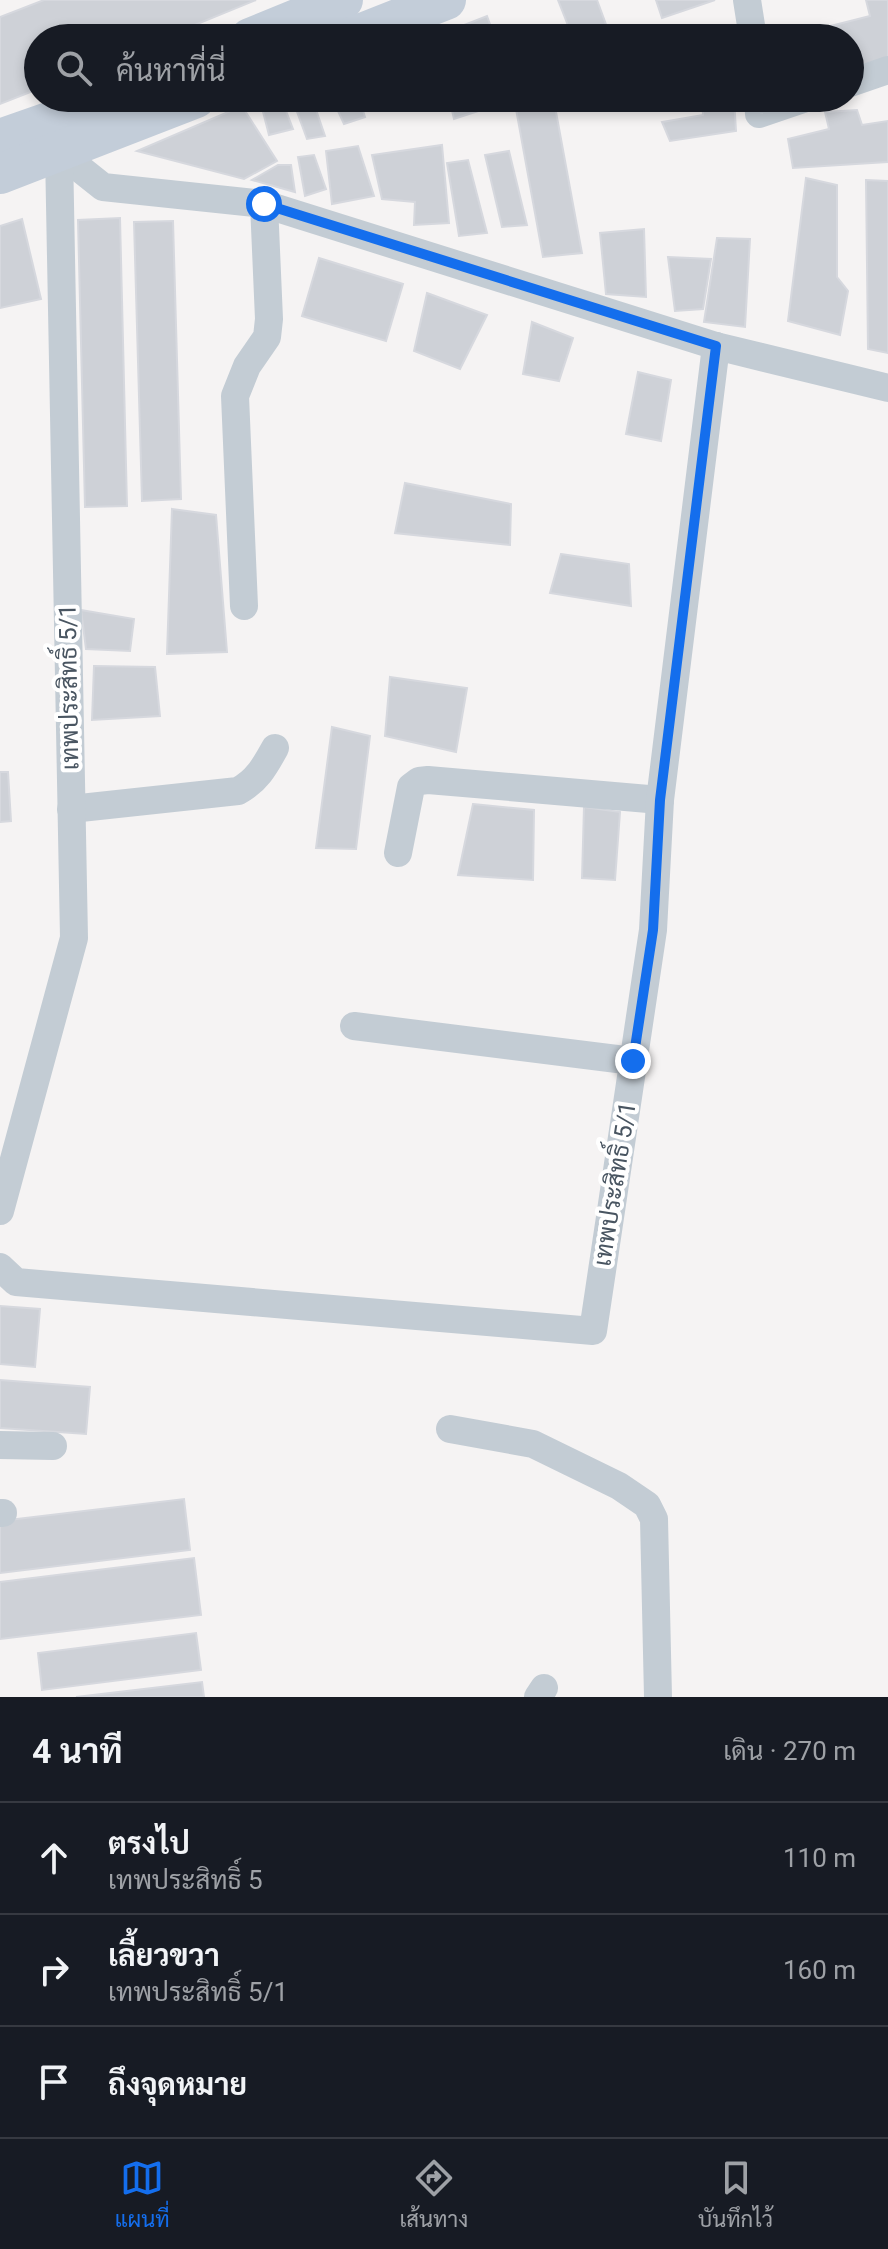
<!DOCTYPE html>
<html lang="th">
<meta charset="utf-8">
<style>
body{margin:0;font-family:Roboto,Sarabun,sans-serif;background:#20242c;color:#f1f3f6}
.stop{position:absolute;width:24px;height:24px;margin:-18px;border:6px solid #146eed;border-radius:50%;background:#fff}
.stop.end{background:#146eed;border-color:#fff;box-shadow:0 2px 8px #0008}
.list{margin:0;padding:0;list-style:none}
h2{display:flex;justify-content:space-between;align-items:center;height:104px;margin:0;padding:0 32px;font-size:34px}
h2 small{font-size:26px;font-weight:400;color:#9ea1a6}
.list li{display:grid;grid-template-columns:52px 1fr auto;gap:24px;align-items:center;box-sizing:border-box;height:112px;padding:0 32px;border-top:2px solid #363941}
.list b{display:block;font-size:30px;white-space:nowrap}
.list p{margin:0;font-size:26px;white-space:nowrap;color:#9ea1a6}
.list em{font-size:26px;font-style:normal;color:#9ea1a6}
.icon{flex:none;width:44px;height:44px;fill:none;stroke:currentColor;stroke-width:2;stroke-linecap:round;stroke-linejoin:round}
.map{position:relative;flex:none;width:888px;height:1697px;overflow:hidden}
.search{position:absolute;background:#171b24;box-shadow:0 4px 12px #0003;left:24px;right:24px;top:24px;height:88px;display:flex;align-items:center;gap:20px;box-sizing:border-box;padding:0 28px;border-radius:44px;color:#9ea1a6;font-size:30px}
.sheet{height:440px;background:#171b24}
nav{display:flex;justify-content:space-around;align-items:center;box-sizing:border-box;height:112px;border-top:2px solid #363941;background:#171b24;font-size:22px;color:#9ea1a6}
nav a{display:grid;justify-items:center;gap:4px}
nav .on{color:#146eed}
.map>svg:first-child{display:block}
</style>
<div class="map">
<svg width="888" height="1697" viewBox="0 0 888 1697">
<rect width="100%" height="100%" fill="#f5f3f3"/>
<!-- building -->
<g fill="#ced1d7" stroke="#d6d8de" stroke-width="2">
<polygon points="44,0 256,0 163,38 38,38 38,89 0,104 0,17"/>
<polygon points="558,0 597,0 611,38 573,38"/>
<polygon points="656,0 715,0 662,18"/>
<polygon points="866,0 888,0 888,58 850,68 850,38 783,38 870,16"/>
<polygon points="487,16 495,38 436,38 436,36"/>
<polygon points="265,98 281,98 293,129 269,135 260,100"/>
<polygon points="292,98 312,98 325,136 307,139"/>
<polygon points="332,98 359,98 365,117 344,124"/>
<polygon points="449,98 518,98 454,119"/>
<polygon points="702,98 734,98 736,131 670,141 662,122 703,115"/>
<polygon points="554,101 582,253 543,257 516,109"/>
<polygon points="242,106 277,161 244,179 137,151"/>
<polygon points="857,110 862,125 888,121 888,162 793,168 788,139 829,129 825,112"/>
<polygon points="442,145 449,223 414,225 415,202 382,199 372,155"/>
<polygon points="358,146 374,196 332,204 326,151"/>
<polygon points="509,151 527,225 502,227 485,155"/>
<polygon points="314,155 326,189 305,196 298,157"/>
<polygon points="468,160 487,233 459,236 447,163"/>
<polygon points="278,165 291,165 295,192 252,180"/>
<polygon points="806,178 837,185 837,277 848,291 840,335 788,321"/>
<polygon points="866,180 888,181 888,353 868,349"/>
<polygon points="120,218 127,506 85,507 78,220"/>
<polygon points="22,219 41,299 0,308 0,226"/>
<polygon points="173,221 181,499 142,501 134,222"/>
<polygon points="644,229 646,297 606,294 600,233"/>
<polygon points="717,238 750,239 745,327 704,322"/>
<polygon points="668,257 711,259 703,309 675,311"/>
<polygon points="319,258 403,284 386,341 302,316"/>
<polygon points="427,293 487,315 460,369 414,351"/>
<polygon points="532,322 573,338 559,381 523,374"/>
<polygon points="638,372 671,380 661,441 626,434"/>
<polygon points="405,483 511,504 510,545 395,533"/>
<polygon points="172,509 216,515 227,652 167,654"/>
<polygon points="561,554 629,564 631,606 550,593"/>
<polygon points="81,610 134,619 130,651 86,649"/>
<polygon points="94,666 155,667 160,716 92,720"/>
<polygon points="390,677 467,688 456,752 385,736"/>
<polygon points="332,727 370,736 356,849 316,848"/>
<polygon points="0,772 8,772 11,821 0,822"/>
<polygon points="473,804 534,810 533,880 458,875"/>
<polygon points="584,807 620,812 615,880 582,878"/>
<polygon points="0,1306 40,1309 35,1367 0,1364"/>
<polygon points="0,1380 90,1387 86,1434 0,1428"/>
<polygon points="184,1499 190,1550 0,1573 0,1521"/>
<polygon points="194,1558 201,1615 0,1639 0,1582"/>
<polygon points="196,1633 201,1670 42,1690 38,1653"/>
<polygon points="202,1682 204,1697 76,1697"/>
</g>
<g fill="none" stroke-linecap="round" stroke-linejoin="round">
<!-- minor -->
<g stroke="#c3ccd4" stroke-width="28">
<polyline points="747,0 753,38"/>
<polyline points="850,83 888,70"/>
<polyline points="758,98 759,114 806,98"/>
<polyline points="59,152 103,187 264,204 716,346 888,388"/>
<polyline points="244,606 235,396 247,366 267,337 269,319 264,204"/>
<path d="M71,809L238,791C257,781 265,766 275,748"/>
<polyline points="398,853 411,787 419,781 428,780 660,800"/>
<polyline points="354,1026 633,1061"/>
<polyline points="0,1211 74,938 59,152"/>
<polyline points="0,1267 16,1282 593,1331 653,930 660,800 716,346"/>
<polyline points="450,1429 533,1444 619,1486 647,1505 654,1519 658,1697"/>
<polyline points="0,1445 53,1446"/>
<polyline points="0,1513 3,1513"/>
<polyline points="538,1697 544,1688"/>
</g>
<!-- secondary -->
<g stroke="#c3cdd9" stroke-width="40">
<polyline points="250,38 343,0"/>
<polyline points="349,38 446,0"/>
<polyline points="0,139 51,121 107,98"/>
<polyline points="0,174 196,98"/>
</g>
</g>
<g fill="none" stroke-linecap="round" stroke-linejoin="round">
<!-- route -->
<polyline stroke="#146eed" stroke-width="10" points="264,204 716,346 660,800 653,930 633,1061"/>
</g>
<g text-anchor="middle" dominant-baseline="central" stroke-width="8" stroke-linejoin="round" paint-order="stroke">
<!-- street labels -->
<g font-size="24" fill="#495561" stroke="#fff">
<text transform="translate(69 687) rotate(-91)">เทพประสิทธิ์ 5/1</text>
<text transform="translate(615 1184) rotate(-81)">เทพประสิทธิ์ 5/1</text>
</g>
</g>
</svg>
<div class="stop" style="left:264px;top:204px"></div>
<div class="stop end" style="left:633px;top:1061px"></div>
<div class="search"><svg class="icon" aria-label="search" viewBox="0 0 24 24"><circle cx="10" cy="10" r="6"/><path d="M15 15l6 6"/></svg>ค้นหาที่นี่</div>
</div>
<section class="sheet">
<h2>4 นาที<small>เดิน · 270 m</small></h2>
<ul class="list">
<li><svg class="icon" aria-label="ahead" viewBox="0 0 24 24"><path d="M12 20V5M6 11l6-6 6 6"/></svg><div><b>ตรงไป</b><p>เทพประสิทธิ์ 5</p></div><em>110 m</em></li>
<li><svg class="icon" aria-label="right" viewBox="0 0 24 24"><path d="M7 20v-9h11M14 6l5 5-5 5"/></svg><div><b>เลี้ยวขวา</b><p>เทพประสิทธิ์ 5/1</p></div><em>160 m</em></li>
<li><svg class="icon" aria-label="arrive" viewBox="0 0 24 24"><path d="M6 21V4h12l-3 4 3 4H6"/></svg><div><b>ถึงจุดหมาย</b></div></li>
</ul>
</section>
<nav>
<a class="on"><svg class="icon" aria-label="map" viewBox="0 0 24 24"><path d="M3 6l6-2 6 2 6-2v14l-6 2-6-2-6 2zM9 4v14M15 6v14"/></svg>แผนที่</a>
<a><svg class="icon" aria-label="directions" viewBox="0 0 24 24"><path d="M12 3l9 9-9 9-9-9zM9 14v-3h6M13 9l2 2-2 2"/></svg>เส้นทาง</a>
<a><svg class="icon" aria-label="saved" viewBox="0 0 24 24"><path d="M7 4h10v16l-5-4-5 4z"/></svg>บันทึกไว้</a>
</nav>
